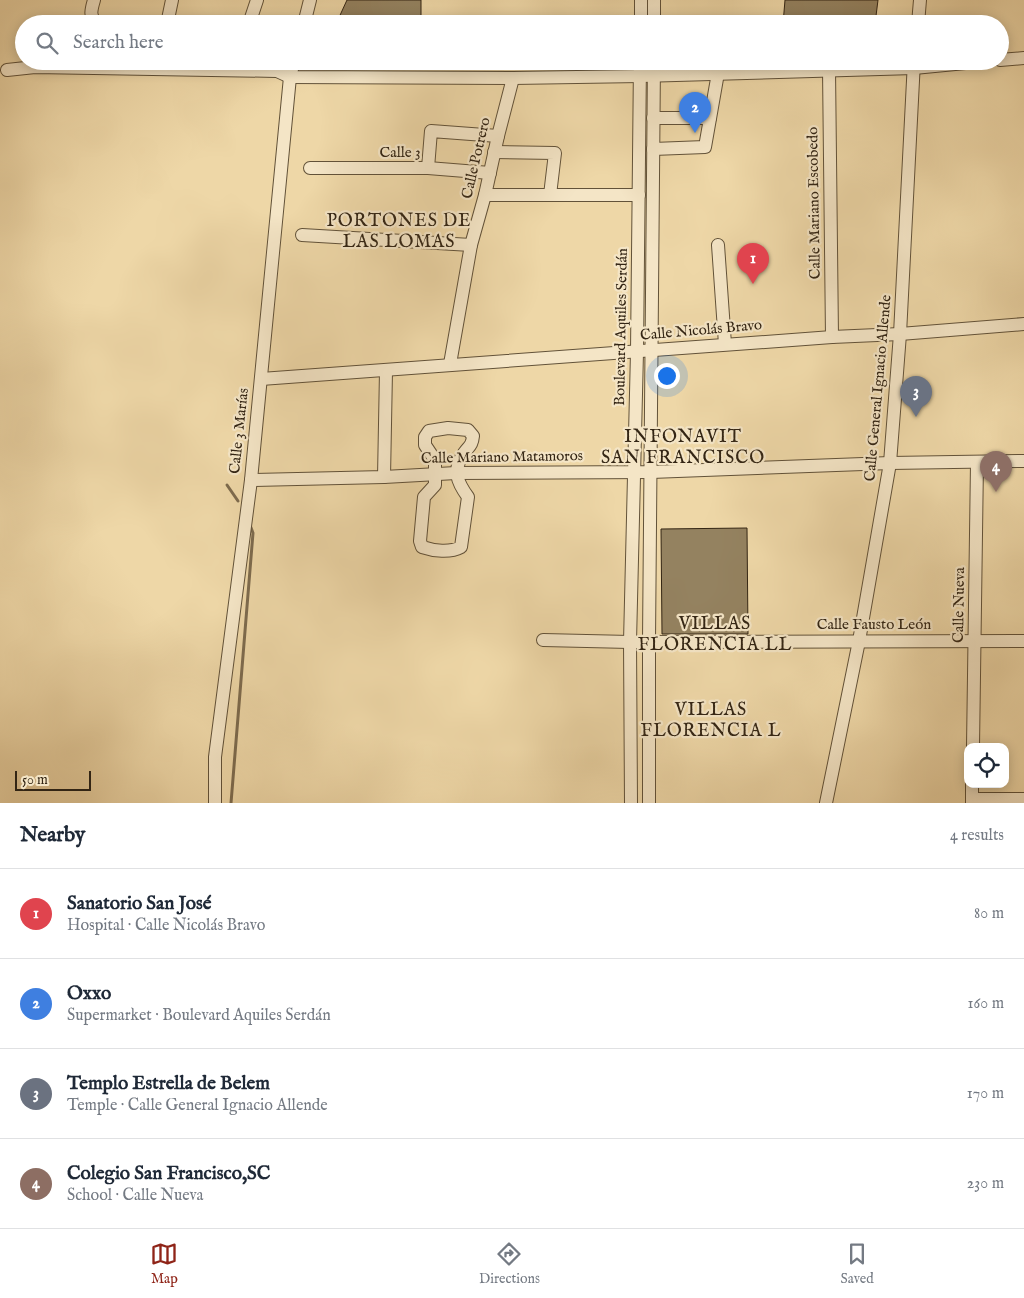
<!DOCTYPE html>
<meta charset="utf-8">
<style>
body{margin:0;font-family:"IM FELL English",serif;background:#f2f2f3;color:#1f2937}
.controls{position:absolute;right:15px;bottom:15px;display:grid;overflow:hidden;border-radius:10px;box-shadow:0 2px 12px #0003}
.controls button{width:45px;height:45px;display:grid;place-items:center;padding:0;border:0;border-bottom:1px solid #e0e1e3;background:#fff;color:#1f2937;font:25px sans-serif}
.scale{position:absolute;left:15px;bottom:12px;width:76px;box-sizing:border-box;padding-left:5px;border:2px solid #332514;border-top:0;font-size:14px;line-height:18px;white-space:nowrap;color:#332514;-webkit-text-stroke:4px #f4e5c6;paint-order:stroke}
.you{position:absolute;left:666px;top:375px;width:18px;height:18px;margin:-12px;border:4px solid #fff;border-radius:50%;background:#1a73e8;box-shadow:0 0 0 8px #1a73e833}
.badge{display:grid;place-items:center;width:32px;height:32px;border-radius:50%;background:#8f2418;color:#fff;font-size:16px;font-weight:700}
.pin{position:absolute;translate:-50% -41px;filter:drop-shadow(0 1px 2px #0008)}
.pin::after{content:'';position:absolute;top:26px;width:18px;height:15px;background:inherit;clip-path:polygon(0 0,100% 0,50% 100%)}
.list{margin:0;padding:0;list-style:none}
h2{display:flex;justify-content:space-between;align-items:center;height:65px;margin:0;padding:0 20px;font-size:21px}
h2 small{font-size:16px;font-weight:400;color:#747a83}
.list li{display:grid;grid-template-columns:32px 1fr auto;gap:15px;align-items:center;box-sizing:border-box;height:90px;padding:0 20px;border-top:1px solid #e0e1e3}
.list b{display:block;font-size:19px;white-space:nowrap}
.list p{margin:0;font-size:16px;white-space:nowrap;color:#747a83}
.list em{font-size:16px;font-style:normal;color:#747a83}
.icon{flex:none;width:28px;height:28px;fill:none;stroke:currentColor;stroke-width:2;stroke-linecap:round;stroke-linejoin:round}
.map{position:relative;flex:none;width:1024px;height:803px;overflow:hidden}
.search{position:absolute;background:#fff;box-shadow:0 2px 12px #0003;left:15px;right:15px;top:15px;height:55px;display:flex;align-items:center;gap:12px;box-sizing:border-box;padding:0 18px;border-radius:28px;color:#747a83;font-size:19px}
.sheet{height:425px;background:#fff}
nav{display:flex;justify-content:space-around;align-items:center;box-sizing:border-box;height:70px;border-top:1px solid #e0e1e3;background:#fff;font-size:14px;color:#747a83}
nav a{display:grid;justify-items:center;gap:2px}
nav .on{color:#8f2418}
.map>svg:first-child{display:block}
</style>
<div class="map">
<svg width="1024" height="803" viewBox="0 0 1024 803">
<rect width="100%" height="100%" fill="#eed7a7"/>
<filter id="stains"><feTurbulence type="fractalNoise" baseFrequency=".004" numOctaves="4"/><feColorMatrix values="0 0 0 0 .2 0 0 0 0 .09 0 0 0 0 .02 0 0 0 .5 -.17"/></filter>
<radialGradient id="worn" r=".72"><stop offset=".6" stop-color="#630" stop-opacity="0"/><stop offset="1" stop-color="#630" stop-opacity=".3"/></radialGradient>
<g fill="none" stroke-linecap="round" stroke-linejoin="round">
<!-- stream -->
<g stroke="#7d6b4e" stroke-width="3">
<polyline points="227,485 238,501"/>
<polyline points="231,803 253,533 250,525"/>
</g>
</g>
<!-- building -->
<g fill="#948260" stroke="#332514">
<polygon points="347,0 421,0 421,24 336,24"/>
<polygon points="785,0 878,0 875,24 783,24"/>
<polygon points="319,61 467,61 467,69 315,69"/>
<polygon points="747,528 748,634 662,634 661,529"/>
</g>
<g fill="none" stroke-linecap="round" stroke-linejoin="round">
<!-- minor casing -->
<g stroke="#625239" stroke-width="14">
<g id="minor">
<path d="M94,0C91,10 89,17 97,24"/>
<polyline points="654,0 654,24"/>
<polyline points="167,24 172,0"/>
<polyline points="249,24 257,0"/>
<polyline points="304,24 310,0"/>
<polyline points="641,24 641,0"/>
<polyline points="918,24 920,0"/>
<polyline points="1000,60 1024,58"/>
<polyline points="829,69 832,337"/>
<polyline points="7,70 35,67 277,71 290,77 513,78 641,76 914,68 986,61"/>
<polyline points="653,118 710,118"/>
<polyline points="653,149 705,147 718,73"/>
<polyline points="494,152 555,153 550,195"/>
<polyline points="310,168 428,168 490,173"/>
<polyline points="428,168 431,131 498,136"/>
<polyline points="485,195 639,195"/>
<polyline points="302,235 471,245"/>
<polyline points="718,245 725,344"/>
<polyline points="450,364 471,245 485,195 498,136 513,78"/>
<polyline points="261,379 832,337 900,334 1024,324"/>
<path d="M448,428L468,430L473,436C472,446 469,446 464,453C452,470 457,482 468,497L461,547C450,553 434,551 422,547L420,541L424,497L435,485V460L425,445V437L429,431Z"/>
<polyline points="384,477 386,371"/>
<polyline points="251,480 384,477 456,473 651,472 890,463 1024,461"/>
<polyline points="543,640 630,642 1024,641"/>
<polyline points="973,747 977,463"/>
<polyline points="972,799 1024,799"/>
<polyline points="215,803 215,757 251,480 290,77 294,61"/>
<polyline points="631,803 630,642 637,352 640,61"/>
<polyline points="649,803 649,641 654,61"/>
<polyline points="826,803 859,641 890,463 900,334 914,61"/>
<polyline points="972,803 972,784"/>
</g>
</g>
<!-- minor -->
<use href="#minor" stroke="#f4e5c6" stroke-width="12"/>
</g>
<g text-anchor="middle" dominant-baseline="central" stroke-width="4.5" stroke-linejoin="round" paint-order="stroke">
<!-- street labels -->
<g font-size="15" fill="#332514" stroke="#f4e5c6">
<text x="400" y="152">Calle 3</text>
<text transform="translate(476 158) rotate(-77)">Calle Potrero</text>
<text transform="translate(814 203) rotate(-91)">Calle Mariano Escobedo</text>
<text transform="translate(621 327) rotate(-89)">Boulevard Aquiles Serdán</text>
<text transform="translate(701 330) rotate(-5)">Calle Nicolás Bravo</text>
<text transform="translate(878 388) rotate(-85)">Calle General Ignacio Allende</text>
<text transform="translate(239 431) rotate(-84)">Calle 3 Marías</text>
<text transform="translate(502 457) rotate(-1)">Calle Mariano Matamoros</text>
<text transform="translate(959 605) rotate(-89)">Calle Nueva</text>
<text x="874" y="624">Calle Fausto León</text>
</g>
<!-- quarter labels -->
<g font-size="18" letter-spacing="1" fill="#332514" stroke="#f4e5c6">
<text x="399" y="221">PORTONES DE<tspan x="399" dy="21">LAS LOMAS</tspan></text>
<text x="683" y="437">INFONAVIT<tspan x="683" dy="21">SAN FRANCISCO</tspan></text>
<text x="715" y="624">VILLAS<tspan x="715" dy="21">FLORENCIA LL</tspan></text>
<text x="711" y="710">VILLAS<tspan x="711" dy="21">FLORENCIA L</tspan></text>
</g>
</g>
<rect width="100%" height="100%" filter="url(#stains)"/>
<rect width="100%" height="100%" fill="url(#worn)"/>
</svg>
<div class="controls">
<button><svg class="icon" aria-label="locate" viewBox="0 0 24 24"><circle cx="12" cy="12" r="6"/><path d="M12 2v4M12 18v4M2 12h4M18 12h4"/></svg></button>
</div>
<div class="scale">50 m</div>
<div class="you"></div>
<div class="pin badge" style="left:753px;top:284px;background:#e0444e">1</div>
<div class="pin badge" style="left:695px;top:133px;background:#3f7fe0">2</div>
<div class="pin badge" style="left:916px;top:417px;background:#6b7280">3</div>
<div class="pin badge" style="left:996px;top:492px;background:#8d6e63">4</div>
<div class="search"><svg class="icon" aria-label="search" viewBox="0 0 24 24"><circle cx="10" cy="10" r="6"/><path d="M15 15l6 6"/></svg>Search here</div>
</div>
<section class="sheet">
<h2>Nearby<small>4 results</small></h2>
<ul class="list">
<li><span class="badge" style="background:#e0444e">1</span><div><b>Sanatorio San José</b><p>Hospital · Calle Nicolás Bravo</p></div><em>80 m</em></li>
<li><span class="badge" style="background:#3f7fe0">2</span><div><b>Oxxo</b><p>Supermarket · Boulevard Aquiles Serdán</p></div><em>160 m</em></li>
<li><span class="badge" style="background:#6b7280">3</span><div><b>Templo Estrella de Belem</b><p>Temple · Calle General Ignacio Allende</p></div><em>170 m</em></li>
<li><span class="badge" style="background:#8d6e63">4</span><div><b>Colegio San Francisco,SC</b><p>School · Calle Nueva</p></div><em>230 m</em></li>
</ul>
</section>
<nav>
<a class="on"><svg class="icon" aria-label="map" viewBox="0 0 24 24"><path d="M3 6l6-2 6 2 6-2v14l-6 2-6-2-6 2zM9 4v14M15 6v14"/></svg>Map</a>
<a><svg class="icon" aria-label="directions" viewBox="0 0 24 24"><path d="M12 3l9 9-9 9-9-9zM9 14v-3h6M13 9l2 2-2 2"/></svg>Directions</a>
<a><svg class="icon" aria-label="saved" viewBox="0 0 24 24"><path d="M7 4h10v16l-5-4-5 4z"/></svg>Saved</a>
</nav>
